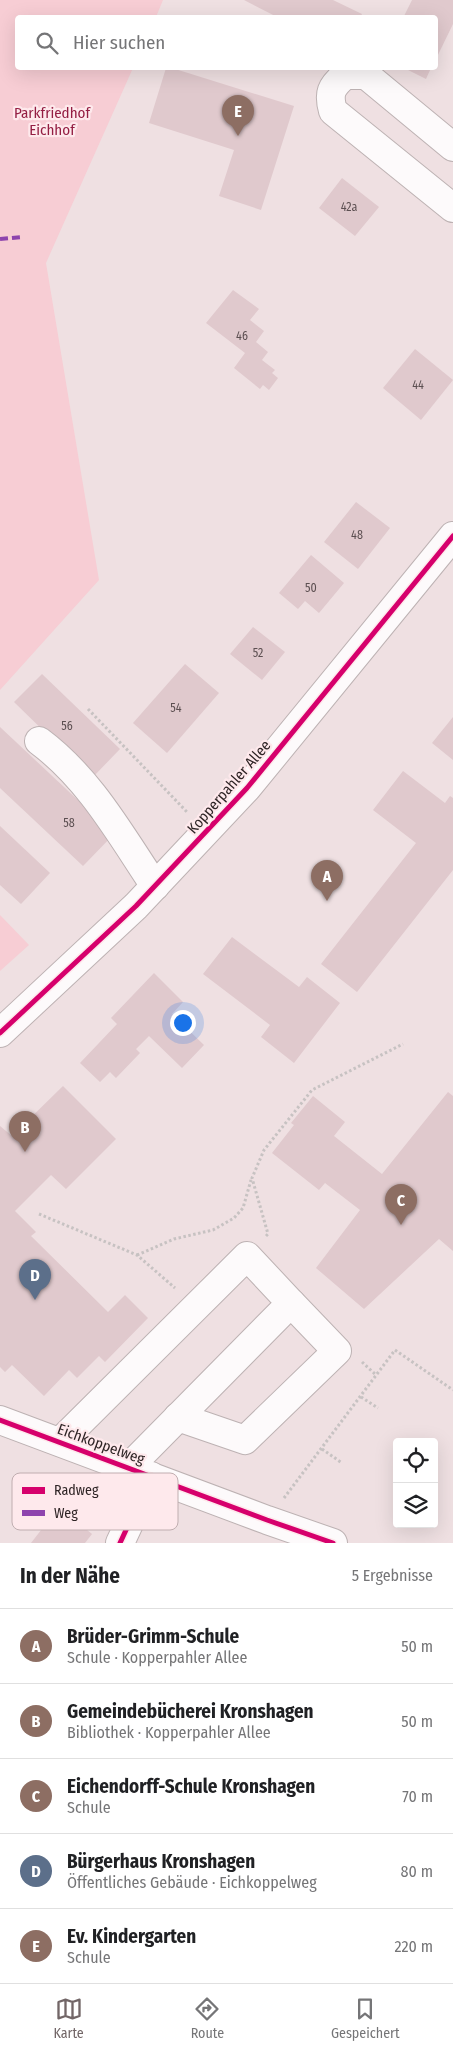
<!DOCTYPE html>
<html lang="de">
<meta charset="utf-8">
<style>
body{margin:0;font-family:"Fira Sans Condensed",sans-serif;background:#f2f2f2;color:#202124}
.controls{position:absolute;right:15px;bottom:15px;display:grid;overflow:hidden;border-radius:5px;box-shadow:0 5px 20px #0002}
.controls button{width:45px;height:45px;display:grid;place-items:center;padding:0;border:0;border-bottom:1px solid #e0e0e0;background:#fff;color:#202124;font:25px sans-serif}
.you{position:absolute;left:182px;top:1022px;width:18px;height:18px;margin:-12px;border:4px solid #fff;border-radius:50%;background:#1a73e8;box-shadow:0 0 0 8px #1a73e833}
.badge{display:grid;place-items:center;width:32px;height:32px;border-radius:50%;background:#726667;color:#fff;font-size:16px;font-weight:700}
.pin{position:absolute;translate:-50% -41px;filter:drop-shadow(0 1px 2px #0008)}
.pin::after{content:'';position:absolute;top:26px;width:18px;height:15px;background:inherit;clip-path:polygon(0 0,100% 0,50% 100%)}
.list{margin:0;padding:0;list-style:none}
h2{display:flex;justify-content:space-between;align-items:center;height:65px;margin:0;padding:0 20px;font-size:21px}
h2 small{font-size:16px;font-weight:400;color:#757577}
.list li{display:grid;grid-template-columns:32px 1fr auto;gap:15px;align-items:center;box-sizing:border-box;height:75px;padding:0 20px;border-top:1px solid #e0e0e0}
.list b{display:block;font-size:19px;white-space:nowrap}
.list p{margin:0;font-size:16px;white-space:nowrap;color:#757577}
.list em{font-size:16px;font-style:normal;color:#757577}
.icon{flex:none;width:28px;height:28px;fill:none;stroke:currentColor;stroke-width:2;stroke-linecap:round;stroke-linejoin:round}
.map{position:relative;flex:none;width:453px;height:1543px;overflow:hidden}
.search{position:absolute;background:#fff;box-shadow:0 5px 20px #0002;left:15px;right:15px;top:15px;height:55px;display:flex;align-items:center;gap:12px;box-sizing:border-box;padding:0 18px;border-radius:5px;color:#757577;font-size:19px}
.sheet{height:440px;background:#fff}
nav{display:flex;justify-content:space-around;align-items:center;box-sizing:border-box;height:70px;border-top:1px solid #e0e0e0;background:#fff;font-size:14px;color:#757577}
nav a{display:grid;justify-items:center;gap:2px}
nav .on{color:#726667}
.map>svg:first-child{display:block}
</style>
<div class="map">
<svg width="453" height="1543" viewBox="0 0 453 1543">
<rect width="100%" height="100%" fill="#efe0e2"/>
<!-- green -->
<g fill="#f7cdd4">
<polygon points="0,0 163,0 156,17 18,18 18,68 133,68 46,263 99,580 0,690"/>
<polygon points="0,915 29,945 0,971"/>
</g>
<!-- building -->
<g fill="#e0c9cd">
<polygon points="244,0 333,0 362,14 360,18 279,18"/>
<polygon points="412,0 453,0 453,24 436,59 436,18 403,18"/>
<polygon points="166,68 172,68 294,106 261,210 219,196 234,150 149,123"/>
<polygon points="404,68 431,68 426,79"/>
<polygon points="342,178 379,207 355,236 319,208"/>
<polygon points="233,290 259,309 250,320 264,331 256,342 268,352 262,360 275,370 272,373 278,378 269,390 263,385 260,389 234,368 245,353 206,323"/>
<polygon points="415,349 453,380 421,420 383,388"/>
<polygon points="356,502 390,528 358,569 324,542"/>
<polygon points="311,555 344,583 319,613 305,601 298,609 279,593"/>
<polygon points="253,627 285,652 262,680 230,654"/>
<polygon points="185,664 219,693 167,753 133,723"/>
<polygon points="42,674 120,749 92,778 14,702"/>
<polygon points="453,717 453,760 432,743"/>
<polygon points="0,727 114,834 83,866 0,788"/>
<polygon points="403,771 445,803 450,796 453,798 453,870 357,992 321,964 416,843 373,810"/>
<polygon points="0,826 50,873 21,904 0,885"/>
<polygon points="232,937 299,987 307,977 340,1003 294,1063 261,1037 270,1025 203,974"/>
<polygon points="154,973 183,1002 172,1014 204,1045 182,1068 149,1036 136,1049 140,1053 116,1078 110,1072 100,1082 80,1063 117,1024 111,1018"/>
<polygon points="63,1086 116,1139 66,1189 51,1175 15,1211 36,1232 31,1236 108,1312 125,1295 148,1318 105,1362 99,1356 77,1378 69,1370 44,1396 12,1365 5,1372 0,1367 0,1126 12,1136"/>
<polygon points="448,1092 453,1096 453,1251 439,1239 364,1309 316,1268 360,1210 325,1183 319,1190 272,1153 294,1125 291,1123 313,1096 345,1122 334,1136 382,1174"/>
<polygon points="59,1507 92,1534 85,1543 31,1543"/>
</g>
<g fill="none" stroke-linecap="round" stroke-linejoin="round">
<!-- minor casing -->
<g stroke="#bdb2b3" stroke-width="30">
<g id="minor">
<path d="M453,147L366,75H345C331,87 328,93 333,111L453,208"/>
<path d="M39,741C90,779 120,834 155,886"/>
<polyline points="0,1033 136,906 247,788 453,536"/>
<polyline points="178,1417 245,1440 337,1351 291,1303"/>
<polyline points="0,1420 267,1520 333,1543"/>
<polyline points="60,1442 247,1256 291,1303 128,1468"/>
<polyline points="120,1543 151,1476"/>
</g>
</g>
<!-- path -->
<g stroke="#c7c2c2" stroke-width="3" stroke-dasharray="2.5 2.5" stroke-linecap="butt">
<polyline points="88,709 187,812"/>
<polyline points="39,1214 137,1255 175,1288"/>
<polyline points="266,1236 268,1234 252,1178 264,1150 312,1090 403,1044"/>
<polyline points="137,1255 174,1239 213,1230 234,1218 243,1208 251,1180"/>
<polyline points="362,1362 376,1375"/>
<polyline points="361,1397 378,1408"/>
<polyline points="322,1449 342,1463"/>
<polyline points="284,1498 395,1350 453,1390"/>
</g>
<!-- minor -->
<use href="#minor" stroke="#fdfafb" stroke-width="28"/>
<!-- quiet -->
<polyline stroke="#8e44ad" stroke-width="4" stroke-dasharray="8 4" stroke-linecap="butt" points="0,239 22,237"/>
<!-- cycleway casing -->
<g stroke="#fee9ec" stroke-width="8">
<g id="cycleway">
<polyline points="0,1033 136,906 247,788 453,536"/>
<polyline points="0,1420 267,1520 333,1543"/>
<polyline points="120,1543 151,1476"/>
</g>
</g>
<!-- cycleway -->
<use href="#cycleway" stroke="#d6006c" stroke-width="5"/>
</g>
<g text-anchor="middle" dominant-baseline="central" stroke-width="4.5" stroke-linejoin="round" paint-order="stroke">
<!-- number labels -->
<g font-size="12" fill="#5c4f51">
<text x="349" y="207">42a</text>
<text x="242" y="336">46</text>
<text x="418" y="385">44</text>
<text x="357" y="535">48</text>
<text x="311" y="588">50</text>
<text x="258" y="653">52</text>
<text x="176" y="708">54</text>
<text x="67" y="726">56</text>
<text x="69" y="823">58</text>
</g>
<!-- park labels -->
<g font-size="15" fill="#941e43" stroke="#fee9ec">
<text x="52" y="113">Parkfriedhof<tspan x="52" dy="17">Eichhof</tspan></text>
</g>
<!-- street labels -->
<g font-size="15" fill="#2e2425" stroke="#fee9ec">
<text transform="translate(229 787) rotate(-49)">Kopperpahler Allee</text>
<text transform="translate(101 1444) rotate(20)">Eichkoppelweg</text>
</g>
</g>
<!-- legend -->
<rect x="12" y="1473" width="166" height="57" rx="8" fill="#fee9ec" stroke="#c0aeb0" stroke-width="1"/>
<rect x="22" y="1487" width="23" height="7" fill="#d6006c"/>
<rect x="22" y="1510" width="23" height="6" fill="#8e44ad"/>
<g font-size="14" fill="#2e2425">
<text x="54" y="1495">Radweg</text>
<text x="54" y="1518">Weg</text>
</g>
</svg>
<div class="controls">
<button><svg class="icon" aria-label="locate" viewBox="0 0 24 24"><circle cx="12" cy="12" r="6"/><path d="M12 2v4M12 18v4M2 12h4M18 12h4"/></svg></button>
<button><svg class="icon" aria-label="layers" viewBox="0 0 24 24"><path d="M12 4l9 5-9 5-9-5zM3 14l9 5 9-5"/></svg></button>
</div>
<div class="you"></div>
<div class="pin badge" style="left:327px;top:901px;background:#8d6e63">A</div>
<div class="pin badge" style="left:25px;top:1152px;background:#8d6e63">B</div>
<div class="pin badge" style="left:401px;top:1225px;background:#8d6e63">C</div>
<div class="pin badge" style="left:35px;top:1300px;background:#5c6f8a">D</div>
<div class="pin badge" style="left:238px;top:136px;background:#8d6e63">E</div>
<div class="search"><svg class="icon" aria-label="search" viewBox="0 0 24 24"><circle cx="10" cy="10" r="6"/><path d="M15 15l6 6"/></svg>Hier suchen</div>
</div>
<section class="sheet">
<h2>In der Nähe<small>5 Ergebnisse</small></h2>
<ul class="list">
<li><span class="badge" style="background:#8d6e63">A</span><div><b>Brüder-Grimm-Schule</b><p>Schule · Kopperpahler Allee</p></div><em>50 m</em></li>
<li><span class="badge" style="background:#8d6e63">B</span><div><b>Gemeindebücherei Kronshagen</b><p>Bibliothek · Kopperpahler Allee</p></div><em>50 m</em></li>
<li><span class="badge" style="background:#8d6e63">C</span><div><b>Eichendorff-Schule Kronshagen</b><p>Schule</p></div><em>70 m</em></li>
<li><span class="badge" style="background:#5c6f8a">D</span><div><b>Bürgerhaus Kronshagen</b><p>Öffentliches Gebäude · Eichkoppelweg</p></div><em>80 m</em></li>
<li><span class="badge" style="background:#8d6e63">E</span><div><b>Ev. Kindergarten</b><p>Schule</p></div><em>220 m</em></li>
</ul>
</section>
<nav>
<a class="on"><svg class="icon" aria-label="map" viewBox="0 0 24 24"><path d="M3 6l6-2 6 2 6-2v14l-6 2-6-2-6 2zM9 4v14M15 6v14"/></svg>Karte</a>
<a><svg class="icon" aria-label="directions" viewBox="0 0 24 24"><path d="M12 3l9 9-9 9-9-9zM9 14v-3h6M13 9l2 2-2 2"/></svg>Route</a>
<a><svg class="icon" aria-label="saved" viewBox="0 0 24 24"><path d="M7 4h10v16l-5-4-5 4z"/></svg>Gespeichert</a>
</nav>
